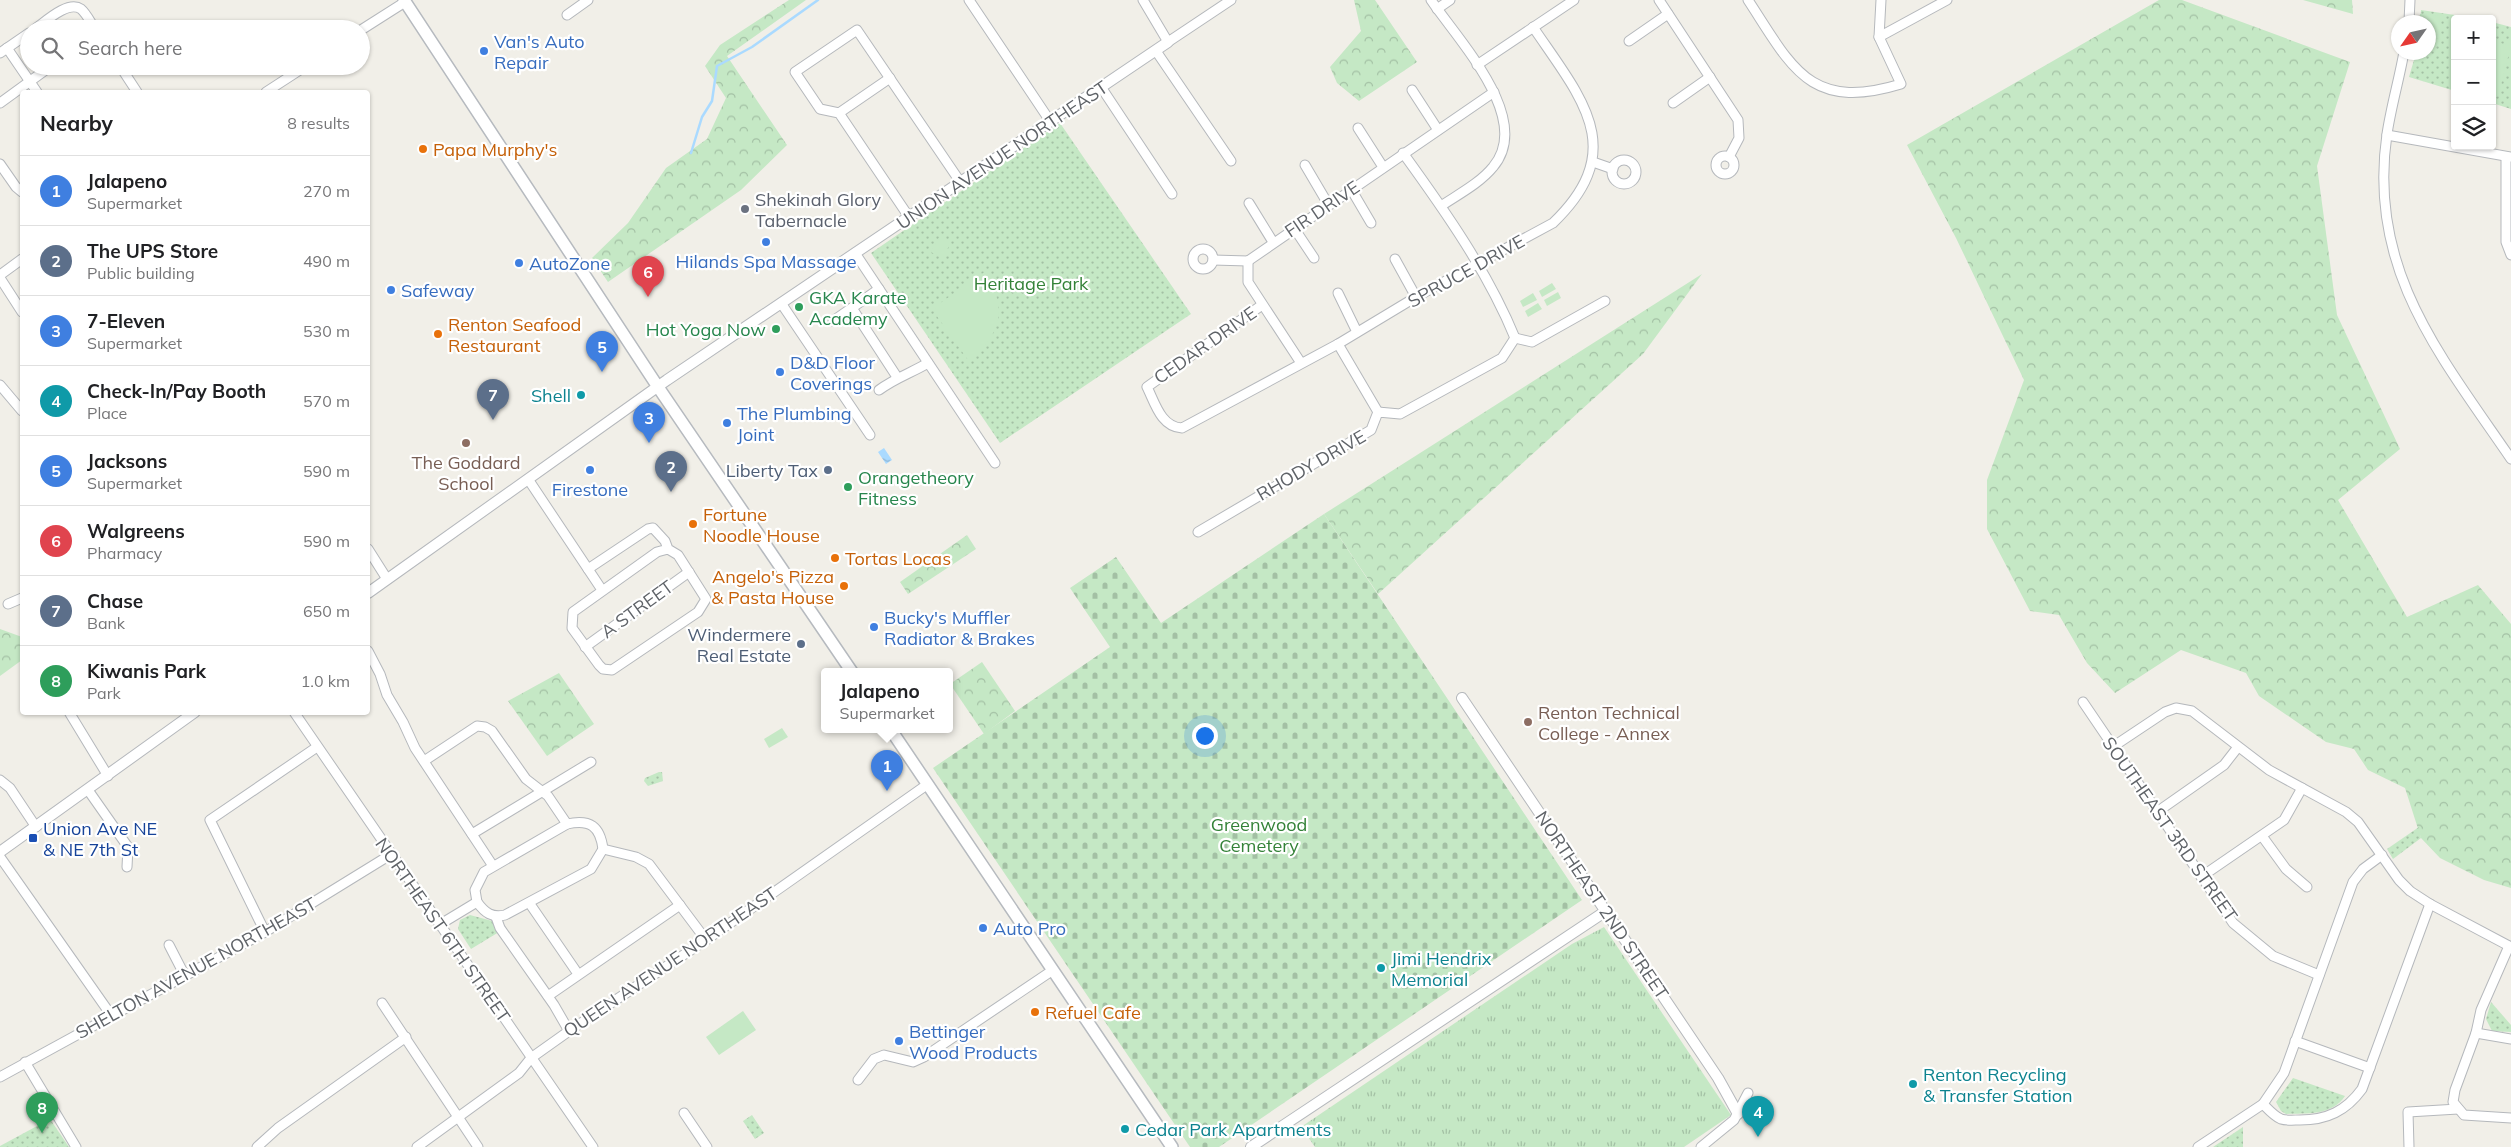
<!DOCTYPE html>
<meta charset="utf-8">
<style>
body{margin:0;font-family:Mulish,sans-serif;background:#f6f6f6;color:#202124}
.controls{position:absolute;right:15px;top:15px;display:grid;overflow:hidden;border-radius:5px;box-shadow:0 1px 4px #0004}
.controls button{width:45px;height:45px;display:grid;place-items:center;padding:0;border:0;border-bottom:1px solid #e0e0e0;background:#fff;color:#202124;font:25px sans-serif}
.compass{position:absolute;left:2391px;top:15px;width:45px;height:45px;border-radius:50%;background:#fff;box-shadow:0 1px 4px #0004;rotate:236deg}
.you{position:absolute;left:1204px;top:735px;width:18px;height:18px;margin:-12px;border:4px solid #fff;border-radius:50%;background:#1a73e8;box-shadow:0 0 0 8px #1a73e833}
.badge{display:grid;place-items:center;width:32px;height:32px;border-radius:50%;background:#0b8043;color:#fff;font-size:16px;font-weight:700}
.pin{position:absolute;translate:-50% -41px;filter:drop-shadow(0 1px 2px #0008)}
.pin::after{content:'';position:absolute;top:26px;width:18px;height:15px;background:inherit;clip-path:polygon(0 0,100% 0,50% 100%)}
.popup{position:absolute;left:821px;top:668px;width:132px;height:65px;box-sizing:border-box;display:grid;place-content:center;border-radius:5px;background:#fff;filter:drop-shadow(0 1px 4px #0005);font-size:16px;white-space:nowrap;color:#757577}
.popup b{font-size:19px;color:#202124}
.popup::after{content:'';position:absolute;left:50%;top:100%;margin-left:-10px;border:10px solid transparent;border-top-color:#fff}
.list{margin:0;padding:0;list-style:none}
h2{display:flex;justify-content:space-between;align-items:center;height:65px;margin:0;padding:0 20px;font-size:21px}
h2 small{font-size:16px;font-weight:400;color:#757577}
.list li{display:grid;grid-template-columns:32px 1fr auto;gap:15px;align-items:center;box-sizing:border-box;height:70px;padding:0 20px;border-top:1px solid #e0e0e0}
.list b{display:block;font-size:19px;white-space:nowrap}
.list p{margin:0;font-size:16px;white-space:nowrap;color:#757577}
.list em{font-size:16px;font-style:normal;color:#757577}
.icon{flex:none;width:28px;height:28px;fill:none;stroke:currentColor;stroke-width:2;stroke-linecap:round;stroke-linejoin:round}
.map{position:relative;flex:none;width:2511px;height:1147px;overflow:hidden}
.search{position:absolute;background:#fff;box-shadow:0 1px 4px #0004;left:20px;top:20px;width:350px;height:55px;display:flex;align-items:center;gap:12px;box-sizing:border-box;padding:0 18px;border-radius:28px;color:#757577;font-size:19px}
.panel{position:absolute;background:#fff;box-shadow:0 1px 4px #0004;left:20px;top:90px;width:350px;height:625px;border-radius:5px}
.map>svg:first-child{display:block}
</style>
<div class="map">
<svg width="2511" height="1147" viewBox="0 0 2511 1147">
<defs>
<pattern id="grass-tufts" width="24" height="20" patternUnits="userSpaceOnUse" patternTransform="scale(1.25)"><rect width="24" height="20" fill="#c5e8c5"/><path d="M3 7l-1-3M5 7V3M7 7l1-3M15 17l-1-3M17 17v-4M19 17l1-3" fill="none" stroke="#a3c0a4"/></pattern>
<pattern id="forest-crowns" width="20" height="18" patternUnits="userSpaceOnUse" patternTransform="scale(1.25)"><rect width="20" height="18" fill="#c5e8c5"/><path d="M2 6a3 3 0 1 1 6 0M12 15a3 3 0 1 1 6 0" fill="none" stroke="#a3c0a4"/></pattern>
<pattern id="cemetery-stones" width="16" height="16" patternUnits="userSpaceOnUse" patternTransform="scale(1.25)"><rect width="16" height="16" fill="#c5e8c5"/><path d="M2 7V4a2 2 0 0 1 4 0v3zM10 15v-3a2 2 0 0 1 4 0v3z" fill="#a3c0a4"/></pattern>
<pattern id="park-dots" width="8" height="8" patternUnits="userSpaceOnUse" patternTransform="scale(1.25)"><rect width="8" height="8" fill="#c5e8c5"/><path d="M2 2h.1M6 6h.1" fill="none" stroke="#a3c0a4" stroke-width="1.8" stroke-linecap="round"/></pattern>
<pattern id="water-ripples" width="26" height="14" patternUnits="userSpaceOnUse" patternTransform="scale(1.25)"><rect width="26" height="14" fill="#aadaff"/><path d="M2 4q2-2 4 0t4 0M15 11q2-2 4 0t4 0" fill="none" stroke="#8eb4d2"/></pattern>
</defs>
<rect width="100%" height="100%" fill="#f1efe8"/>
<!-- grass -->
<polygon fill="url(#grass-tufts)" points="1604,927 1731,1115 1684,1147 1315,1147 1301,1127 1572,944"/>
<!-- forest -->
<g fill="url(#forest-crowns)">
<polygon points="789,0 806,0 727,56 787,145 741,190 608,282 592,258 628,223 666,168 707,139 726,98 705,66 720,45"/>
<polygon points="1354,0 1375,0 1417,62 1359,101 1337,83 1330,67 1361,31"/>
<polygon points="2159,0 2182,0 2350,62 2317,166 2337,315 2400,449 2338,500 2407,617 2478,585 2511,624 2511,888 2484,880 2440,858 2421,838 2405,788 2368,770 2354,749 2326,742 2259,696 2246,673 2181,650 2115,693 2087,663 2059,615 2030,611 1987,529 1987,480 2024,380 1956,238 1907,145"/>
<polygon points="2303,0 2352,0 2353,14"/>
<polygon points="1702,274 1643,354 1378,594 1324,514"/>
<polygon points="967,535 976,549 908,594 900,582"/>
<polygon points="0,629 22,637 22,660 0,676"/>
<polygon points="982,662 1015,711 984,734 950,684"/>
<polygon points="559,673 594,724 547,756 508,701"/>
</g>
<!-- cemetery -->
<polygon fill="url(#cemetery-stones)" points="1324,514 1582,900 1219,1147 1190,1147 933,768 1110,647 1070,588 1116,557 1161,623"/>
<!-- park -->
<g fill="url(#park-dots)">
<polygon points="2421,10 2482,19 2455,19 2455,91 2409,77 2416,53 2428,52 2428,22 2420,22"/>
<polygon points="2492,22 2511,27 2511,109 2492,103"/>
<polygon points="1060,123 1191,314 1000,443 871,253"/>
<polygon points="659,772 662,772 663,781 648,786 644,781 645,778"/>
<polygon points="2419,827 2421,838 2393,859 2387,849"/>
<polygon points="470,915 496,922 499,932 471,949 458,929 460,920"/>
<polygon points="2491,1002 2511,1025 2511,1032 2492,1031 2486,1019"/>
<path d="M2293,1078L2345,1096C2332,1116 2307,1113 2286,1114L2281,1111L2276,1102Z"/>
<polygon points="752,1115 764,1133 755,1139 743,1121"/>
<polygon points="50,1119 69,1147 0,1147 0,1146"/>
<polygon points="2243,1127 2243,1147 2213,1147"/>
</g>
<!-- garden -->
<g fill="#c5e8c5">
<polygon points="2420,14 2442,16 2439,39 2429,38 2428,22 2419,22"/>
<polygon points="2492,41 2511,46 2498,96 2495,98 2492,97"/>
<polygon points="940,236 951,243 942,258 931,252"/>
<path d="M986,271C1006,310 1004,332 968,360L934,312L936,306Z"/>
<polygon points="1552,283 1556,289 1542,297 1539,291"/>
<polygon points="1558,292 1561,298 1547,306 1544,300"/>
<polygon points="1533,293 1537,300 1523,307 1520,301"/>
<polygon points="1538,303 1542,309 1528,317 1525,311"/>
<polygon points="782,728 788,737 769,748 764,739"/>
<polygon points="743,1011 756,1030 719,1055 706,1037"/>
</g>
<!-- water -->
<polygon fill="url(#water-ripples)" points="884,448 892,460 886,464 878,452"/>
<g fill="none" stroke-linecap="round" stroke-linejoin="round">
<!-- stream -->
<polyline stroke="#aadaff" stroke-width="2.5" points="691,153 702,117 712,101 717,66 752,47 818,0"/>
<!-- minor casing -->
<g stroke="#b5b8bc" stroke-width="11">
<g id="minor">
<polyline points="969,0 1050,121"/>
<polyline points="1143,0 1168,42 1231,0"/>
<path d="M1431,0C1458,40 1534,119 1493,167C1480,183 1459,194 1441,206"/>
<polyline points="1659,0 1738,120 1739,138 1729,157"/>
<path d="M1748,0C1792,67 1809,112 1901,84L1879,37L1947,0"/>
<polyline points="1437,9 1450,0"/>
<polyline points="567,15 588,0"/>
<polyline points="2409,22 2410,0"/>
<path d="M35,29C45,22 68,0 81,9C86,13 91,23 95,29"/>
<polyline points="361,30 405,2"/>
<polyline points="1879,37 1881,0"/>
<polyline points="1629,41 1668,14"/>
<polyline points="7,48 37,92"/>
<polyline points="1156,51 1231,161"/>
<path d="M2404,52C2399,80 2391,107 2387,134C2367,269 2440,355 2511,459"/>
<polyline points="0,53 29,33"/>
<polyline points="1477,65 1574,0"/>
<polyline points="120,66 137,92"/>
<polyline points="1101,87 1172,194"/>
<polyline points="1412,90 1438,130"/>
<polyline points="266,92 306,66"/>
<polyline points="0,103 51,66"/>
<polyline points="1673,103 1710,77"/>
<polyline points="839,113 890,78"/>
<polyline points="1358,128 1383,167"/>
<polyline points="2387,135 2511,157"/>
<path d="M1403,153C1445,211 1488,272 1515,338"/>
<circle cx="1725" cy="165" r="9"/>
<polyline points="2506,157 2506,242 2511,255"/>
<circle cx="1624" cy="172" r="12"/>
<polyline points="1593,162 1613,169"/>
<polyline points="0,164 16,187 22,192"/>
<polyline points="1305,165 1328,204"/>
<polyline points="1351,189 1371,223"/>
<polyline points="1249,203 1273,242"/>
<polyline points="909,217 839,113 820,109 795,72 857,30 961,183"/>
<polyline points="1294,228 1314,258"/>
<circle cx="1203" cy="259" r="10"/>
<polyline points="855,253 995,463"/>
<polyline points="1395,259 1416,297"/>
<polyline points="1213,260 1248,261"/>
<polyline points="1248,261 1494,92"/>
<polyline points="1248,261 1248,282 1301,363"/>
<polyline points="0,275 22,259"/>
<polyline points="0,278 22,312"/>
<polyline points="1338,293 1357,332"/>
<polyline points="781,303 870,435"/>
<path d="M1262,305L1147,387C1155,403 1161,427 1182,428L1338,344L1416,297L1553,223C1630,149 1581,98 1533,27"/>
<polyline points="852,308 897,377"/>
<polyline points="833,321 879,289"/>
<polyline points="1338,344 1378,412"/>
<polyline points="0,385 22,411"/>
<path d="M879,390C895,378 911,373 928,363"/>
<polyline points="528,479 602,590"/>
<polyline points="1198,532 1371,430 1378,412 1400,414 1502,358 1515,338 1532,342 1605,301"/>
<polyline points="368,549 387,579"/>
<polyline points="588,569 648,529 653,528 665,541 668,549 678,555 706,599 698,612 612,670 603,669 599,665 572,628 573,612 657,552 668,549"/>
<polyline points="8,604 22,598"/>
<polyline points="585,647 689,572"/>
<polyline points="368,651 380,674 387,695 403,722 415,748 493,866"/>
<polyline points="2083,702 2233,923 2273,956 2319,975"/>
<polyline points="69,712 108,776"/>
<polyline points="294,712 593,1147"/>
<polyline points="2114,746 2165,712 2176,708 2192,711 2269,770 2346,812 2358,822 2399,880 2410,891 2430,904 2511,947"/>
<path d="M424,761L477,726L485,727L492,731L526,779L548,796L567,824C590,819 600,826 603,849L636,857L649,864L706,940"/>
<polyline points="0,780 10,788 36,827"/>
<polyline points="88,790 128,847 127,867"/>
<polyline points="2157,812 2224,765 2238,747"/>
<polyline points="472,834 591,762"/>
<polyline points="2262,836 2286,869 2307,887"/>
<polyline points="0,857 111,1015"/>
<polyline points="2201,877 2284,820 2302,788"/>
<path d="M477,902C485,913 492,918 505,915L591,869L603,849"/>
<polyline points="530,904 578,974"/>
<polyline points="496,917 500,928 554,1005 569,1031"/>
<polyline points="439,925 477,902 475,890 484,872 567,824"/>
<polyline points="265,932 210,820 317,747"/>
<polyline points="169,945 185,976"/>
<polyline points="2509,946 2481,1010 2476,1033 2455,1090 2453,1102 2464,1115 2511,1118"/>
<polyline points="548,996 680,905"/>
<polyline points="382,1003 478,1147"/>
<polyline points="2476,1033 2511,1039"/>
<polyline points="2295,1041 2370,1068"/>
<polyline points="25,1062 76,1147"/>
<polyline points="0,1077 265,932 390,855"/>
<polyline points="858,1080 874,1059 884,1055 913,1062 924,1057 1053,970"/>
<path d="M2263,1104C2268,1109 2274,1116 2281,1119C2287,1121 2294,1120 2300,1120C2327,1120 2346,1111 2362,1089L2430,904"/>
<polyline points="684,1113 707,1147"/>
<polyline points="257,1147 278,1128 406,1037"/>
<polyline points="417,1147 519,1073 531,1058 569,1031 706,940 928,784"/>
<polyline points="1701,1147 1734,1120 1748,1093"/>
<polyline points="2198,1147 2263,1104 2284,1073 2353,882 2363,869 2382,855"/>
<polyline points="2409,1147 2408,1112 2458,1109"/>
</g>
</g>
<!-- tertiary casing -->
<g stroke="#b5b8bc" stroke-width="12">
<g id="tertiary">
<polyline points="368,593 667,380 1168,42"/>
<polyline points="1462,698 1718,1078 1738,1114"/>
<polyline points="0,852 195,712"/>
<polyline points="1251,1147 1606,911"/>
</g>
</g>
<!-- secondary casing -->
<g stroke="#b6babf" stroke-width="14">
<g id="secondary">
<polyline points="404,0 658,387 852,672"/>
<polyline points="891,730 1172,1147"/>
</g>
</g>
<!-- minor -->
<use href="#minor" stroke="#fff" stroke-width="9"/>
<!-- tertiary -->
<use href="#tertiary" stroke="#fff" stroke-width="10"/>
<!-- secondary -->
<use href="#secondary" stroke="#fff" stroke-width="11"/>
</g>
<!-- markers -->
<g fill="#3f7fe0" stroke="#fff" stroke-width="2">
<circle cx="484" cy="51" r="5"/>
<circle cx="766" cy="242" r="5"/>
<circle cx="519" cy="263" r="5"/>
<circle cx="391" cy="290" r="5"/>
<circle cx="780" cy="372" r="5"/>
<circle cx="727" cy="423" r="5"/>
<circle cx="590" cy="470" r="5"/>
<circle cx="874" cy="627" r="5"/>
<circle cx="983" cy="928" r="5"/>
<circle cx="899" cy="1041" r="5"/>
</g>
<g fill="#e8710a" stroke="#fff" stroke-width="2">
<circle cx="423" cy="149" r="5"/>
<circle cx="438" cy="334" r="5"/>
<circle cx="693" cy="524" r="5"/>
<circle cx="835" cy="558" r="5"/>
<circle cx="844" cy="586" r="5"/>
<circle cx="1035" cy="1012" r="5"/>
</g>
<circle fill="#6b7280" stroke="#fff" stroke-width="2" cx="745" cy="209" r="5"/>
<g fill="#2e9e5b" stroke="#fff" stroke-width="2">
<circle cx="799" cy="307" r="5"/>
<circle cx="776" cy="329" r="5"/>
<circle cx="848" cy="487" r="5"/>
</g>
<g fill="#0f9aa8" stroke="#fff" stroke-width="2">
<circle cx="581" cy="395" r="5"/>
<circle cx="1381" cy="968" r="5"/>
<circle cx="1913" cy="1084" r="5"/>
<circle cx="1125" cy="1129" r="5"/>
</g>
<g fill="#8d6e63" stroke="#fff" stroke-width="2">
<circle cx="466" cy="443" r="5"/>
<circle cx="1528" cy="722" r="5"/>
</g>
<g fill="#5c6f8a" stroke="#fff" stroke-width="2">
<circle cx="828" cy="470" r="5"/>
<circle cx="801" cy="644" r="5"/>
</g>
<rect fill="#1a4fb4" stroke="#fff" stroke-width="2" x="28" y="833" width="10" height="10" rx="2.5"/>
<g text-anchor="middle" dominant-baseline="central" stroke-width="4.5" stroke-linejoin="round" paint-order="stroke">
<!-- shop labels -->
<g font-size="18" fill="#366cbe" stroke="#fff" text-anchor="start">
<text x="494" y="41">Van's Auto<tspan x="494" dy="21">Repair</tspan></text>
<text x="766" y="261" text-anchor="middle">Hilands Spa Massage</text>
<text x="529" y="263">AutoZone</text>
<text x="401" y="290">Safeway</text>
<text x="790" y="362">D&amp;D Floor<tspan x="790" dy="21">Coverings</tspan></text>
<text x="737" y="413">The Plumbing<tspan x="737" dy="21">Joint</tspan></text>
<text x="590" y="489" text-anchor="middle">Firestone</text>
<text x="884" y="617">Bucky's Muffler<tspan x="884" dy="21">Radiator &amp; Brakes</tspan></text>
<text x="993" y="928">Auto Pro</text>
<text x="909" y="1031">Bettinger<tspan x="909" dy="21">Wood Products</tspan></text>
</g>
<!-- food labels -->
<g font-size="18" fill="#c56008" stroke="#fff" text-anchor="start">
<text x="433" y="149">Papa Murphy's</text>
<text x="448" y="324">Renton Seafood<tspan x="448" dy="21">Restaurant</tspan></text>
<text x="703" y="514">Fortune<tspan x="703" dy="21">Noodle House</tspan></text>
<text x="845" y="558">Tortas Locas</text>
<text x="834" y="576" text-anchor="end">Angelo's Pizza<tspan x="834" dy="21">&amp; Pasta House</tspan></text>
<text x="1045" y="1012">Refuel Cafe</text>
</g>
<!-- street labels -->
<g font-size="18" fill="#5f6368" stroke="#fff">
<text transform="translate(1002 155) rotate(-34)">UNION AVENUE NORTHEAST</text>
<text transform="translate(1322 209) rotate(-34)">FIR DRIVE</text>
<text transform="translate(1466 271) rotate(-29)">SPRUCE DRIVE</text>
<text transform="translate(1205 345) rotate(-35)">CEDAR DRIVE</text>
<text transform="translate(1311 465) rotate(-30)">RHODY DRIVE</text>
<text transform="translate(637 609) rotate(-36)">A STREET</text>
<text transform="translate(2170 829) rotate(55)">SOUTHEAST 3RD STREET</text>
<text transform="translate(1602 905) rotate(56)">NORTHEAST 2ND STREET</text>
<text transform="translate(443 930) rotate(55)">NORTHEAST 6TH STREET</text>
<text transform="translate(670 962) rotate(-34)">QUEEN AVENUE NORTHEAST</text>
<text transform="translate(196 968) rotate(-29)">SHELTON AVENUE NORTHEAST</text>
</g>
<!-- worship labels -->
<g font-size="18" fill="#5b616d" stroke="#fff" text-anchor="start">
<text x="755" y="199">Shekinah Glory<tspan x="755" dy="21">Tabernacle</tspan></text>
</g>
<!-- park labels -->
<g font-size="18" fill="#348238" stroke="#fff">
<text x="1031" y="283">Heritage Park</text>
<text x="1259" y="824">Greenwood<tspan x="1259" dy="21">Cemetery</tspan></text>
</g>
<!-- leisure labels -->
<g font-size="18" fill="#27864d" stroke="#fff" text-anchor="start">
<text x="809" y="297">GKA Karate<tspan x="809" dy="21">Academy</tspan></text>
<text x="766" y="329" text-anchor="end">Hot Yoga Now</text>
<text x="858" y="477">Orangetheory<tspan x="858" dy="21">Fitness</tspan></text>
</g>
<!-- culture labels -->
<g font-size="18" fill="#0d838f" stroke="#fff" text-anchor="start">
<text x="571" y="395" text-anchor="end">Shell</text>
<text x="1391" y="958">Jimi Hendrix<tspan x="1391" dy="21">Memorial</tspan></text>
<text x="1923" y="1074">Renton Recycling<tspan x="1923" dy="21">&amp; Transfer Station</tspan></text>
<text x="1135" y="1129">Cedar Park Apartments</text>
</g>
<!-- education labels -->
<g font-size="18" fill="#785e54" stroke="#fff">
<text x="466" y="462">The Goddard<tspan x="466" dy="21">School</tspan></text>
<text x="1538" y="712" text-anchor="start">Renton Technical<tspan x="1538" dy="21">College - Annex</tspan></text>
</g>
<!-- service labels -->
<g font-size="18" fill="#4e5e75" stroke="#fff" text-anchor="end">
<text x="818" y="470">Liberty Tax</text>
<text x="791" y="634">Windermere<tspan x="791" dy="21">Real Estate</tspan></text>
</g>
<!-- transit labels -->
<g font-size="18" fill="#164399" stroke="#fff" text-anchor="start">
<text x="43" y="828">Union Ave NE<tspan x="43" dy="21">&amp; NE 7th St</tspan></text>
</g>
</g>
</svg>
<div class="controls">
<button>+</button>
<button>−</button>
<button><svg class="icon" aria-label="layers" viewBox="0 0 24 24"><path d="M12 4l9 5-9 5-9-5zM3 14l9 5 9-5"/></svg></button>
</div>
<svg class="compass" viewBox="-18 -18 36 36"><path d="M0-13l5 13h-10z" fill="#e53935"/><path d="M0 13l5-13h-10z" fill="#757577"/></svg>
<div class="you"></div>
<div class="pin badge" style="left:887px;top:791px;background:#3f7fe0">1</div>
<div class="popup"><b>Jalapeno</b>Supermarket</div>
<div class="pin badge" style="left:671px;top:492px;background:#5c6f8a">2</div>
<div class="pin badge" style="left:649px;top:443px;background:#3f7fe0">3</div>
<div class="pin badge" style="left:1758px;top:1137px;background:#0f9aa8">4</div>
<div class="pin badge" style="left:602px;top:372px;background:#3f7fe0">5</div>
<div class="pin badge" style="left:648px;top:297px;background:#e0444e">6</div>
<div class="pin badge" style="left:493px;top:420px;background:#5c6f8a">7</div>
<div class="pin badge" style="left:42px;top:1133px;background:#2e9e5b">8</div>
<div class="search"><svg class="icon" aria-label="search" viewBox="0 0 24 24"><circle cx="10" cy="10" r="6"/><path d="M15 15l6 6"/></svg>Search here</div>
<section class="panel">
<h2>Nearby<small>8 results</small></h2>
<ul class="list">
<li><span class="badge" style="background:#3f7fe0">1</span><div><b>Jalapeno</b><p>Supermarket</p></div><em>270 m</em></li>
<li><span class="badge" style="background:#5c6f8a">2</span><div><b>The UPS Store</b><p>Public building</p></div><em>490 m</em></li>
<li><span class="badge" style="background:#3f7fe0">3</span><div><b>7-Eleven</b><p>Supermarket</p></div><em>530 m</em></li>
<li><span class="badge" style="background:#0f9aa8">4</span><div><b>Check-In/Pay Booth</b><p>Place</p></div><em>570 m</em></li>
<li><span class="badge" style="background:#3f7fe0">5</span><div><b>Jacksons</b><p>Supermarket</p></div><em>590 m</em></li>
<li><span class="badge" style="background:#e0444e">6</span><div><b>Walgreens</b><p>Pharmacy</p></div><em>590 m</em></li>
<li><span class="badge" style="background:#5c6f8a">7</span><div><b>Chase</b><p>Bank</p></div><em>650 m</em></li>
<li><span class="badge" style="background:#2e9e5b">8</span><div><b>Kiwanis Park</b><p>Park</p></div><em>1.0 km</em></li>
</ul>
</section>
</div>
